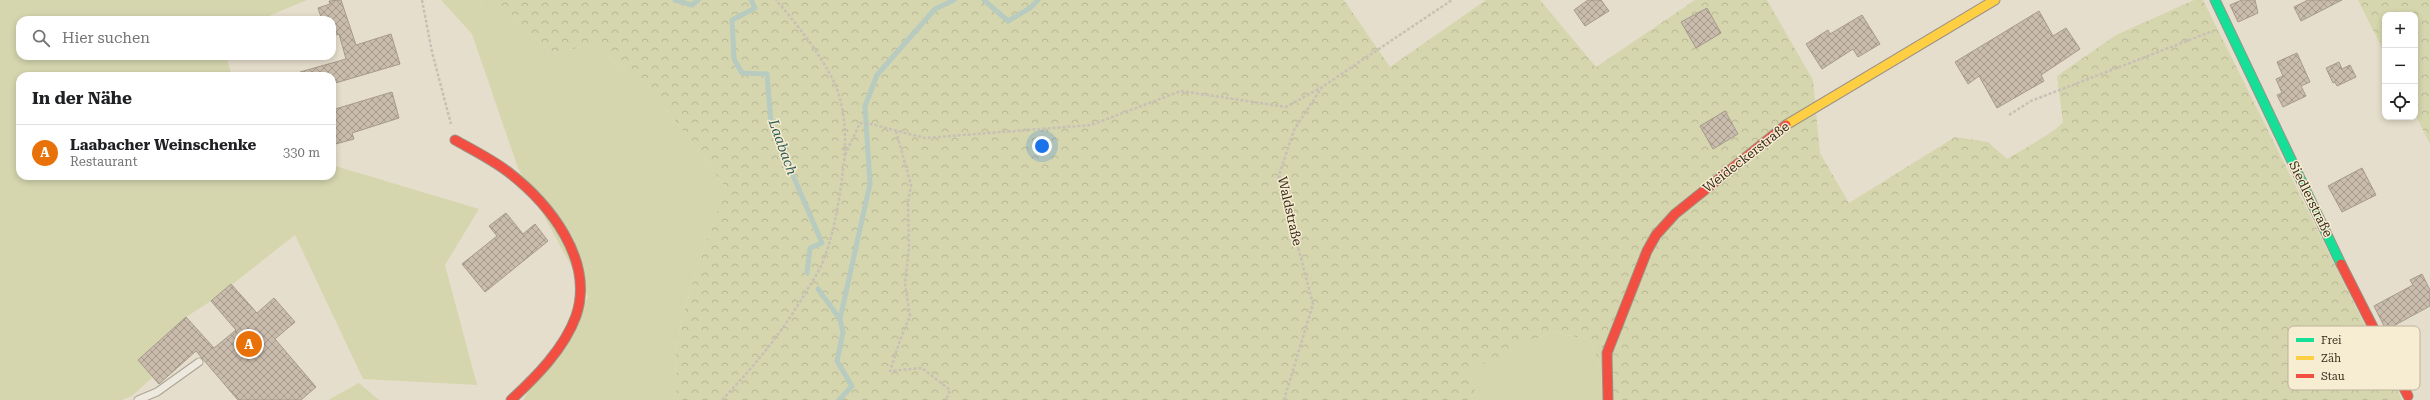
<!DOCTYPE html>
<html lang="de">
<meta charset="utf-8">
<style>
body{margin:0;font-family:"Roboto Serif",serif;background:#f2f2f2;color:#202124}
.controls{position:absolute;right:12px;top:12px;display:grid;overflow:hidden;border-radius:8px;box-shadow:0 2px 6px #0003}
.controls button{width:36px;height:36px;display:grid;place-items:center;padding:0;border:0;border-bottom:1px solid #e0e0e0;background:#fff;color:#202124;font:20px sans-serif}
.you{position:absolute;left:1042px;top:146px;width:14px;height:14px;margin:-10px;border:3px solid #fff;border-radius:50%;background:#1a73e8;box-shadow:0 0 0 6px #1a73e833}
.badge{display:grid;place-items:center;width:26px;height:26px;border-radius:50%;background:#111827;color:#fff;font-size:13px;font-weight:700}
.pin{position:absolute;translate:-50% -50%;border:2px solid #fff;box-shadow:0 1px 4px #0006}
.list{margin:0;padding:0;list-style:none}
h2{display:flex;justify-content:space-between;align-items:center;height:52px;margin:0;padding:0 16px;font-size:17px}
h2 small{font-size:13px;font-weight:400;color:#757577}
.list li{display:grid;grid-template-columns:26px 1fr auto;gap:12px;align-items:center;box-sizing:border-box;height:56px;padding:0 16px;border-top:1px solid #e0e0e0}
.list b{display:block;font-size:15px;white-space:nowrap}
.list p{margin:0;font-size:13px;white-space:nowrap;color:#757577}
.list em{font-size:13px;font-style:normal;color:#757577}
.icon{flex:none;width:22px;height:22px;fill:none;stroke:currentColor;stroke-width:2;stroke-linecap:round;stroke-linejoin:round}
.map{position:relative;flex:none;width:2430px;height:400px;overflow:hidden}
.search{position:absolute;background:#fff;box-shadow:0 2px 6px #0003;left:16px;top:16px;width:320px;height:44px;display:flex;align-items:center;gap:10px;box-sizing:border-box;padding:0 14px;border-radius:12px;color:#757577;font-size:15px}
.panel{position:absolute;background:#fff;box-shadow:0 2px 6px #0003;left:16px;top:72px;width:320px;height:108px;border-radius:12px}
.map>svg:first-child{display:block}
</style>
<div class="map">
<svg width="2430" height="400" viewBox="0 0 2430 400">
<defs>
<pattern id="forest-crowns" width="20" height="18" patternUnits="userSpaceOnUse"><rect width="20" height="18" fill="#d5d6ae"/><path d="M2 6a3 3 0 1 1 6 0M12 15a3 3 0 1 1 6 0" fill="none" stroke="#b8b895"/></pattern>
<pattern id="building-cross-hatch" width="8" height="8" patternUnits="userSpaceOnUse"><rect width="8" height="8" fill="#cabcad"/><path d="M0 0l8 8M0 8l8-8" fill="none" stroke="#a5998c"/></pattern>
</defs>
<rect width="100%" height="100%" fill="#e6decc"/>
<!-- green -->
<g fill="#d5d6ae">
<polygon points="0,0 307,0 259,20 20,20 20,56 226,56 232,76 20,76 20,176 332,176 332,165 479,209 445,265 477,385 363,379 295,235 211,301 186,317 138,360 153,377 132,396 122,400 0,400"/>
<path d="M441,0H475L504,8L552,54L594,44L668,111L726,188C707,240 687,292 676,346C673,364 682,384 673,400H523L588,297L518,168L472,34Z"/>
<polygon points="1553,331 1591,341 1612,400 1477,400 1469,370"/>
<polygon points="359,383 379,400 328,400"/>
</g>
<!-- forest -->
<g fill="url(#forest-crowns)">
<path d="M475,0H1344L1390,67L1486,0H1540L1596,67L1695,0H1767L1813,80L1820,153L1849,203L1955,137L1988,142L2007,159C2020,151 2057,131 2063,122L2057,76L2116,35L2194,0H2203L2402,400H1612L1591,341L1553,331L1470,370L1477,400H673C682,384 673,364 676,346C687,292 707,240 726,188L668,111L594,44L552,54L504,8Z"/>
<polygon points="2358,0 2430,0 2430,144 2415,114 2415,15 2385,15 2385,54"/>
</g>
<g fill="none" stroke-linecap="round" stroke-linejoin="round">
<!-- stream -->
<g stroke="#b8cbc0" stroke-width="5">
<polyline points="675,0 692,5 698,0"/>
<polyline points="751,0 755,8 732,20 734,59 742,73 767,74 771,124 822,243 810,248 807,273"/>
<polyline points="984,0 1008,21 1030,8 1038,0"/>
<polyline points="818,289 840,319 843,332 837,361 852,386 839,400"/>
<polyline points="840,319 870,184 865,106 877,75 935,9 954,0"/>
</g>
</g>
<!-- building -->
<g fill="url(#building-cross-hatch)" stroke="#a69a8c">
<polygon points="341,0 356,45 391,34 400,64 332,84 332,76 301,76 300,72 346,59 339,34 332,36 332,20 322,20 318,8 330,4 329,1"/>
<polygon points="1588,0 1601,0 1609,11 1585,26 1574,10"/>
<polygon points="2242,0 2255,0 2258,13 2238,22 2230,5"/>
<polygon points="2308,0 2342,0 2301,21 2294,7"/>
<polygon points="1707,8 1721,33 1696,48 1681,22"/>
<polygon points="2039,11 2053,36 2066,28 2080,49 2041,75 2044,81 1997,108 1979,76 1968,84 1955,62"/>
<polygon points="1862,15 1880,44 1858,57 1853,49 1822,69 1806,44 1828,30 1830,34"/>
<polygon points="2297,53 2310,82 2301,86 2306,96 2283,107 2277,95 2282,93 2276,79 2283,76 2277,62"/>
<polygon points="2339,62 2342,69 2350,65 2356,77 2337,86 2335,82 2333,83 2326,68"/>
<polygon points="392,92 399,118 352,133 354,139 332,145 332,110"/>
<polygon points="1725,111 1738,134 1713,149 1700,126"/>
<polygon points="2362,168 2376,195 2342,212 2328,186"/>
<polygon points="506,213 523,234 535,224 548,241 485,292 462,264 497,236 489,226"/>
<polygon points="2422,274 2430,290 2430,306 2386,330 2374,306 2413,285 2410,280"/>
<polygon points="231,284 257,313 274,298 295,322 275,339 316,387 301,400 238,400 196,351 159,384 138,360 186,317 214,348 236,330 211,301"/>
</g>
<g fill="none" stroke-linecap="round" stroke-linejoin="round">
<!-- lane casing -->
<g stroke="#aba396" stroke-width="9">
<polyline id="lane" points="138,400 157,392 199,362"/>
</g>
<!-- fast casing -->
<g stroke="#9b9386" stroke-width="11">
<polyline id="fast" points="2215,0 2341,264"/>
</g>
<!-- slow casing -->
<g stroke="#9b9386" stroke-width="11">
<polyline id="slow" points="1786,125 1995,0"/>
</g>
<!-- jam casing -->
<g stroke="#9b9386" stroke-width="11">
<g id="jam">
<path d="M455,140C473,150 491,159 507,171C549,203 595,260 576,316C564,349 536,377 511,400"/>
<polyline points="2341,264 2408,396"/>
<polyline points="1608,400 1607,353 1647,251 1656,235 1675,214 1786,125"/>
</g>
</g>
<!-- path -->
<g stroke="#c6c0b6" stroke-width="2.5" stroke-dasharray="3 2" stroke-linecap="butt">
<polyline points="422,0 432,52 451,124"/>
<polyline points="2009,115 2031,101 2210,32"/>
<polyline points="896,131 911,185 908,203 909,247 905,284 910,316 900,340 890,371 922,368 950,390 946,400"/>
<polyline points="845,155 860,123 871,124 925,138 1091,125 1181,91 1286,107 1322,87"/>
<path d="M722,400C755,365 783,332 807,290C812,282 818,273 822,264C834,234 839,203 843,170C847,142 846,104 832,78C818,51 796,23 776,0"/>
<polyline points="1284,400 1313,304 1279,175 1294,130 1322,87 1452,0"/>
</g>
<!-- lane -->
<use href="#lane" stroke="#ede9df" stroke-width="7"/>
<!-- fast -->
<use href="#fast" stroke="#16e098" stroke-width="9"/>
<!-- slow -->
<use href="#slow" stroke="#ffcf43" stroke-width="9"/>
<!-- jam -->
<use href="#jam" stroke="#f24e42" stroke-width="9"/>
</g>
<g text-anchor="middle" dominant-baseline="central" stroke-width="3" stroke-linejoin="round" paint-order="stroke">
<!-- street labels -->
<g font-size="13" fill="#3a2c1d" stroke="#f7edd2">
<text transform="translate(1746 157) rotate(-38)">Weideckerstraße</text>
<text transform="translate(2311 199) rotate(64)">Siedlerstraße</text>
<text transform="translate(1290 211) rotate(77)">Waldstraße</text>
</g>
<!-- water labels -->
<g font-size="14" font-style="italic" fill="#2c5b59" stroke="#f7edd2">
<text transform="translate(783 147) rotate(70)">Laabach</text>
</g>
</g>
<!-- legend -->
<rect x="2288" y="326" width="132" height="64" rx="6" fill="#f7edd2" stroke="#beb39c" stroke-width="1"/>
<rect x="2296" y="338" width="18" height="4" fill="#16e098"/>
<rect x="2296" y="356" width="18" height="4" fill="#ffcf43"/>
<rect x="2296" y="374" width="18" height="4" fill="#f24e42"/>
<g font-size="11" fill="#3a2c1d">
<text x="2321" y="344">Frei</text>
<text x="2321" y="362">Zäh</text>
<text x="2321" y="380">Stau</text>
</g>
</svg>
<div class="controls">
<button>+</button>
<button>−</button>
<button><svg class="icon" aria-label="locate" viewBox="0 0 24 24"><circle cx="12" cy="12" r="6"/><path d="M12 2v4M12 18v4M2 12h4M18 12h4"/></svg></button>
</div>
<div class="you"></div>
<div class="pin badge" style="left:249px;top:344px;background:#e8710a">A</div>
<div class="search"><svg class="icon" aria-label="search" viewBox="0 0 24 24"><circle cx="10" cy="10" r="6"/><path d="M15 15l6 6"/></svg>Hier suchen</div>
<section class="panel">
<h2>In der Nähe<small></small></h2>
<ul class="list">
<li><span class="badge" style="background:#e8710a">A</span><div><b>Laabacher Weinschenke</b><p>Restaurant</p></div><em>330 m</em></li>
</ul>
</section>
</div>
